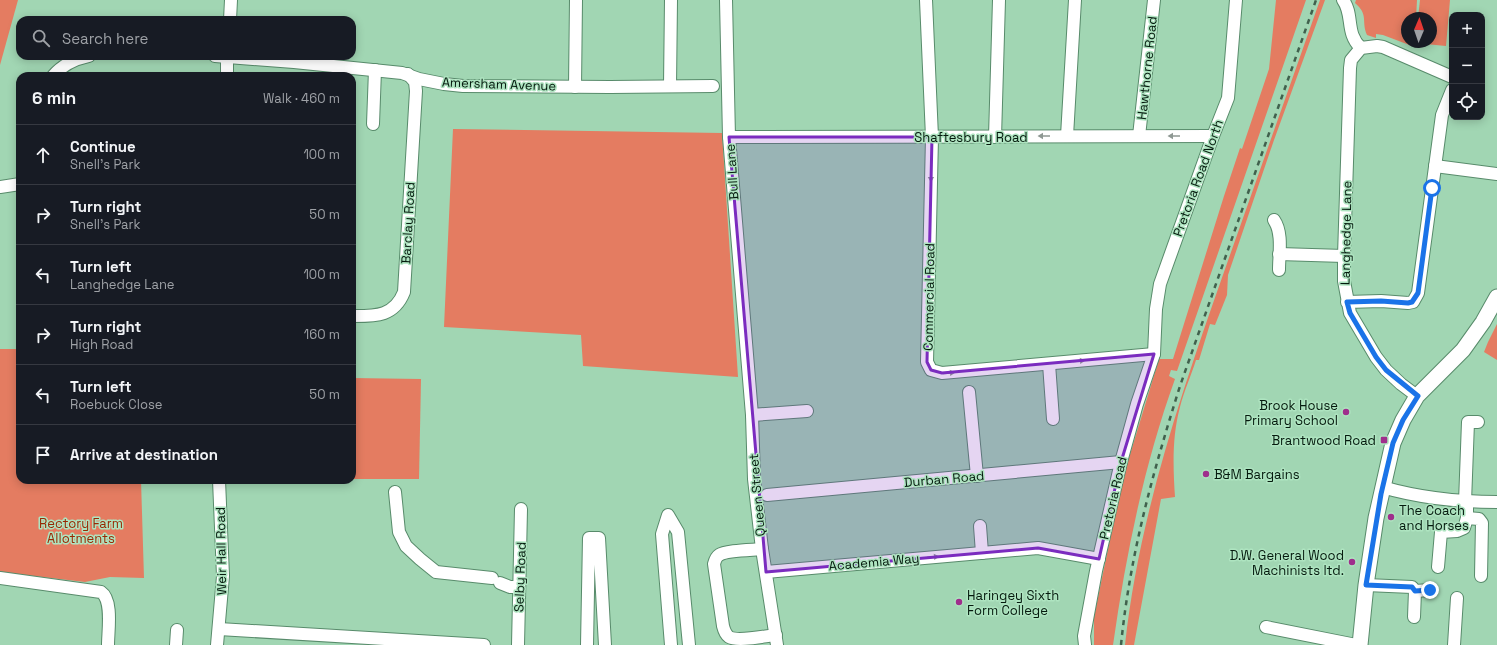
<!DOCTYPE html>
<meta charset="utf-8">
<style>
body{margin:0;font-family:"Space Grotesk",sans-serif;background:#20242c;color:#f1f3f6}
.controls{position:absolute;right:12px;top:12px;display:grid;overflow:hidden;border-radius:8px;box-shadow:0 2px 10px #0003}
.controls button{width:36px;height:36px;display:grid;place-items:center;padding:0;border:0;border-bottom:1px solid #363941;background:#171b24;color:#f1f3f6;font:20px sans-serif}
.compass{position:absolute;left:1401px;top:12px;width:36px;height:36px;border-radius:50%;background:#171b24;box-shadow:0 2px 10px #0003;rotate:2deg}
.stop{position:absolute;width:12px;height:12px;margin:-9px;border:3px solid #1a73e8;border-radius:50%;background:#fff}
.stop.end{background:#1a73e8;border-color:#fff;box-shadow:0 1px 4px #0008}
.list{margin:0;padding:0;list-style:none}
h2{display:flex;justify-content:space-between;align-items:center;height:52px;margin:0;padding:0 16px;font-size:17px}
h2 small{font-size:13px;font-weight:400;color:#9ea1a6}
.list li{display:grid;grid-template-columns:26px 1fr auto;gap:12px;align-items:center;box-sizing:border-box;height:60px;padding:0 16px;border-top:1px solid #363941}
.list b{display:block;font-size:15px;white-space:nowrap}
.list p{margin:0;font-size:13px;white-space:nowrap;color:#9ea1a6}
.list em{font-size:13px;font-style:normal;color:#9ea1a6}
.icon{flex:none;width:22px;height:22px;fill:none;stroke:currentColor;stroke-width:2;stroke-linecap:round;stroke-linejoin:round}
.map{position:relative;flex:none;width:1497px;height:645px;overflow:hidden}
.search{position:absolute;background:#171b24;box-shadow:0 2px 10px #0003;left:16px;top:16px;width:340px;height:44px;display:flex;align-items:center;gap:10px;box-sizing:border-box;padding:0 14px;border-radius:12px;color:#9ea1a6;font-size:15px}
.panel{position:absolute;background:#171b24;box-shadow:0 2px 10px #0003;left:16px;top:72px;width:340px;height:412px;border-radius:12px}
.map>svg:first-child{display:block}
</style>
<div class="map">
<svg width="1497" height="645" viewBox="0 0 1497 645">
<rect width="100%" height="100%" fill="#a1d6b3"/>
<!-- green -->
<g fill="#e47c61">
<polygon points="0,0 18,0 0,65"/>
<path d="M1276,0H1306L1177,371L1171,370L1169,376L1175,379C1144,465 1126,554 1113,645H1094V617L1122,481L1159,359H1173L1224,196L1240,148L1242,149L1269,69Z"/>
<path d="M1320,0H1325L1274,140L1228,275L1227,295L1215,325L1210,324L1199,360H1196C1191,376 1184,391 1180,407C1172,436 1173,468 1175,497L1161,499L1134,645H1125C1139,516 1181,394 1224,272C1256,181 1288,91 1320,0Z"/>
<path d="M1356,0H1417L1416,18H1407V42H1413L1412,46L1383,35L1376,34V38L1367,35C1361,21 1369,15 1355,3Z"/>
<polygon points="1420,0 1450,0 1446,46 1415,43 1431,42 1431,18 1418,18"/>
<polygon points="453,129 722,133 738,377 583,366 581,335 444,327"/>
<polygon points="1497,324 1497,360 1484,352 1488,342"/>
<polygon points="0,349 20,349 20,480 141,480 144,578 110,577 85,582 0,572"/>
<polygon points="352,378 421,379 419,479 352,479"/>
</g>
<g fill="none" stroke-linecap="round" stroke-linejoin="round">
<!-- minor casing -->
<g stroke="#588b6b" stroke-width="14">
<g id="minor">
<polyline points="726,0 729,137 752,415 754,479 762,549 777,645"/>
<polyline points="926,0 932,137 927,362 931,370 942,373 1154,354"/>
<path d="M1343,0C1354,15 1345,33 1361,48"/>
<polyline points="230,20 231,0"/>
<polyline points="215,56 294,62 402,73 419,79 444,84 463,86 610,87 713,86"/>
<path d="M53,76C62,65 75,59 89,56"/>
<polyline points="227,76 227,56"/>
<polyline points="670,86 671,0"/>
<polyline points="575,87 576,0"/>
<polyline points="373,124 375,70"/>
<polyline points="1067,136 1075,0"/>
<polyline points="1139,136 1154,0"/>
<polyline points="729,137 1213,136"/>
<polyline points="995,137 999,0"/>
<polyline points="1435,166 1497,174"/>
<polyline points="0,187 20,184"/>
<path d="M1274,220C1283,233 1279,254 1279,270"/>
<polyline points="1279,254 1344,256"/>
<polyline points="1347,302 1381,301 1408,303 1413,302 1418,293 1442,115 1452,90"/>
<path d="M352,316C375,316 394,317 404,292L416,91L415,82L408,74"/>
<polyline points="1049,364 1053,419"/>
<polyline points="969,392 977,476"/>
<polyline points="1417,396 1401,384 1386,370 1376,357 1350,313 1344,281 1344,256 1350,68 1351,60 1361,48 1377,46 1383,47 1452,77"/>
<polyline points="752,415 807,411"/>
<path d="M1382,487C1420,498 1458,502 1497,502"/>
<polyline points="395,492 399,532 406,546 420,559 436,572 492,578"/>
<polyline points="767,495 1121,462"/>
<polyline points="1465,502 1468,422 1478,422"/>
<polyline points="1467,518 1479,519 1482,523 1481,576"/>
<polyline points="980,526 982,553"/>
<path d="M762,549C753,550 726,550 719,555C716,557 715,560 714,564L723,626C724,630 725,634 729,637C738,642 765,636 776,635"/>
<polyline points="1438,567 1441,532 1457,531 1464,528 1467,518 1467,502"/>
<polyline points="766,572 1038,548 1099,559"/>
<path d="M0,578L101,592C113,600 108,631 108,645"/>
<polyline points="500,583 510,587 519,587"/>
<polyline points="1366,585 1412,587 1415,591 1414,617"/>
<polyline points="1415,591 1430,590"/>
<polyline points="1266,627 1356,645"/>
<polyline points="219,629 484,645"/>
<polyline points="176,645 177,630"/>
<polyline points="217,645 223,576 219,480"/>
<polyline points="518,645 521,509"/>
<polyline points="587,645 589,538 599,538 605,645"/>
<polyline points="671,645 662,534 668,515 678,532 689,645"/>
<polyline points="1085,645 1084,636 1096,571 1121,462 1137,404 1154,354 1156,309 1160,284 1213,136 1228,98 1236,0"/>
<polyline points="1454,645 1457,598"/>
</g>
</g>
<!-- major casing -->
<g stroke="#588b6b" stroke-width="17">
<polyline id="major" points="1360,645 1366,585 1376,518 1393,443 1403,420 1417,396 1463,350 1483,322 1497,297"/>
</g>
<!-- minor -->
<use href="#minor" stroke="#fff" stroke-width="12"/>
<!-- major -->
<use href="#major" stroke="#fff" stroke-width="15"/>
<!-- rail -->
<path stroke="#40614d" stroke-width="2.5" stroke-dasharray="5 5" stroke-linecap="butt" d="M1121,645C1130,554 1153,472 1180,386L1316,0"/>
</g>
<!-- one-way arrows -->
<defs><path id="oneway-solid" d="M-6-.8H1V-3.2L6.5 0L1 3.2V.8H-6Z"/></defs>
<g fill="#8e9893">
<use href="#oneway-solid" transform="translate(1044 136) rotate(180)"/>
<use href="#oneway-solid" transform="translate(1174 136) rotate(180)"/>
<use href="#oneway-solid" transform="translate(931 176) rotate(91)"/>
<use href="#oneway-solid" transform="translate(1079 361) rotate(-5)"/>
<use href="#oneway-solid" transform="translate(949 373) rotate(-5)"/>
<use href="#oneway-solid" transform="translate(933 557) rotate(-5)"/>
</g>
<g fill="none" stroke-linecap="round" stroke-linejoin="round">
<!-- route -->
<polyline stroke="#1a73e8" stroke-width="5" points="1430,590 1415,591 1412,587 1366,585 1381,494 1393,443 1403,420 1418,396 1386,370 1376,357 1350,313 1347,302 1381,301 1408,303 1412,302 1418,293 1432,188"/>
</g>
<!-- marked area -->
<path fill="#7b2cbf" fill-opacity="0.2" stroke="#7b2cbf" stroke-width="3" stroke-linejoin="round" d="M729,137H932L927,362L931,370L942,373L1154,354L1121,462L1099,559L1038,548L766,572Z"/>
<!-- markers -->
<g fill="#9f2e8c" stroke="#aee4c0" stroke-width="1.5">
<circle cx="1346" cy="412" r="4"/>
<rect x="1380" y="436" width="8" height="8" rx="2"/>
<circle cx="1206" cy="474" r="4"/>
<circle cx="1391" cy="517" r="4"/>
<circle cx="1352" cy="562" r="4"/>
<circle cx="959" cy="602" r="4"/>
</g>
<g text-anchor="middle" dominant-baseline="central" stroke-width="3" stroke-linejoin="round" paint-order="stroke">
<!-- street labels -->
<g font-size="13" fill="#051a0e" stroke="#aee4c0">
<text transform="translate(1147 68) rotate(-84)">Hawthorne Road</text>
<text transform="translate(499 84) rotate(2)">Amersham Avenue</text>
<text x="971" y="137">Shaftesbury Road</text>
<text transform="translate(732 172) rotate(-94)">Bull Lane</text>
<text transform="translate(1198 178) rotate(-70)">Pretoria Road North</text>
<text transform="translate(408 223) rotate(-87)">Barclay Road</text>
<text transform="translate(1346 233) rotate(-89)">Langhedge Lane</text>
<text transform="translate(929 297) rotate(-89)">Commercial Road</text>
<text transform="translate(944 479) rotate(-5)">Durban Road</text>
<text transform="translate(757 495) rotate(-95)">Queen Street</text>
<text transform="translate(1113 498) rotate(-77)">Pretoria Road</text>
<text transform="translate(221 551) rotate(-91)">Weir Hall Road</text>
<text transform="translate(874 562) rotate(-5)">Academia Way</text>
<text transform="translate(520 577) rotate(-88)">Selby Road</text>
</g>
<!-- poi labels -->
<g font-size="13" fill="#051a0e" stroke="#aee4c0" text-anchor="end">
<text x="1338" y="405">Brook House<tspan x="1338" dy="15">Primary School</tspan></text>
<text x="1376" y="440">Brantwood Road</text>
<text x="1214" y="474" text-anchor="start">B&amp;M Bargains</text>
<text x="1399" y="510" text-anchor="start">The Coach<tspan x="1399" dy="15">and Horses</tspan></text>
<text x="1344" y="555">D.W. General Wood<tspan x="1344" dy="15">Machinists ltd.</tspan></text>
<text x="967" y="595" text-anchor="start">Haringey Sixth<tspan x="967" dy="15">Form College</tspan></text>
</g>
<!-- park labels -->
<g font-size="13" fill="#992803" stroke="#aee4c0">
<text x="81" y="523">Rectory Farm<tspan x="81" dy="15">Allotments</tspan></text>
</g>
</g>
</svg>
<div class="controls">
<button>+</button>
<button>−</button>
<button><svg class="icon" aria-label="locate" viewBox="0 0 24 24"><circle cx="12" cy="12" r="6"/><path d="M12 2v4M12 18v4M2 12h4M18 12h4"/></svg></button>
</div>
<svg class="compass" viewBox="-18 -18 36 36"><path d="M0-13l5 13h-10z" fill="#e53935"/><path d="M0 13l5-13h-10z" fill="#9ea1a6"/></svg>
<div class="stop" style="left:1432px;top:188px"></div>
<div class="stop end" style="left:1430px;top:590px"></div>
<div class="search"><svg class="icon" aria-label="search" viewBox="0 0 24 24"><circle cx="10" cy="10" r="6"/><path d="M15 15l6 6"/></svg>Search here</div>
<section class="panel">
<h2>6 min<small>Walk · 460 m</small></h2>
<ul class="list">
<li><svg class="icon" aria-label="ahead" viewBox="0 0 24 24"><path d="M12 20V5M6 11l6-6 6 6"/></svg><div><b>Continue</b><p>Snell's Park</p></div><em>100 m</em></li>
<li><svg class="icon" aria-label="right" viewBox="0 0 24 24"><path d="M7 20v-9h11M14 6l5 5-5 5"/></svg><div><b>Turn right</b><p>Snell's Park</p></div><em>50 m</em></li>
<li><svg class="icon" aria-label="left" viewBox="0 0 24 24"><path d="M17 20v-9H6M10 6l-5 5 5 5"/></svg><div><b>Turn left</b><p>Langhedge Lane</p></div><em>100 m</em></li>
<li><svg class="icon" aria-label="right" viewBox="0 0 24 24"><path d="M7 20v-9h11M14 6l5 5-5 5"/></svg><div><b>Turn right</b><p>High Road</p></div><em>160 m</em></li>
<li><svg class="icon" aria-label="left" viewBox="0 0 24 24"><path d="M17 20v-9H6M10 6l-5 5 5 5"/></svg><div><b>Turn left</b><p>Roebuck Close</p></div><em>50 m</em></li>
<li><svg class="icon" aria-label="arrive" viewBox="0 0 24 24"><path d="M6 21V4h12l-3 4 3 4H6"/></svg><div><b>Arrive at destination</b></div></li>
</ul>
</section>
</div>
